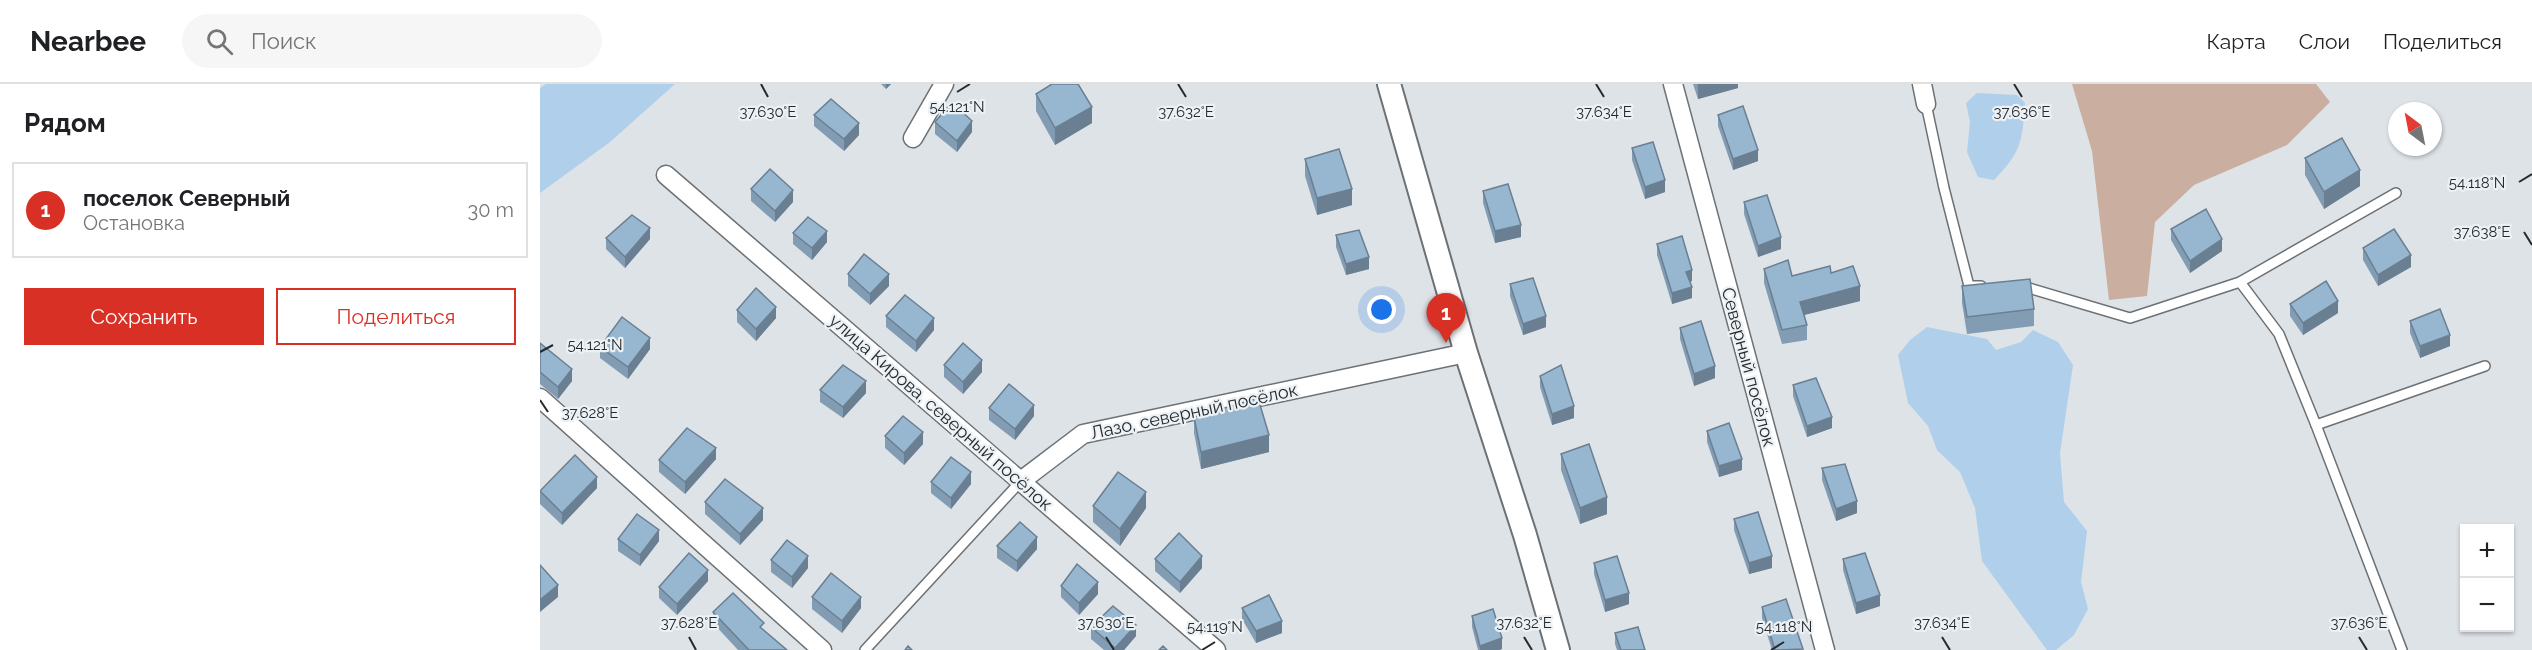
<!DOCTYPE html>
<html lang="ru">
<meta charset="utf-8">
<style>
body{margin:0;font-family:Raleway,sans-serif;background:#f6f6f6;color:#202124}
.controls{position:absolute;right:18px;bottom:18px;display:grid;overflow:hidden;border-radius:0px;box-shadow:0 2px 4px #0004}
.controls button{width:54px;height:54px;display:grid;place-items:center;padding:0;border:0;border-bottom:2px solid #e0e0e0;background:#fff;color:#202124;font:30px sans-serif}
.compass{position:absolute;left:1848px;top:18px;width:54px;height:54px;border-radius:50%;background:#fff;box-shadow:0 2px 4px #0004;rotate:328deg}
.you{position:absolute;left:842px;top:226px;width:21px;height:21px;margin:-15px;border:4px solid #fff;border-radius:50%;background:#1a73e8;box-shadow:0 0 0 9px #1a73e833}
.badge{display:grid;place-items:center;width:39px;height:39px;border-radius:50%;background:#d93025;color:#fff;font-size:20px;font-weight:700}
.pin{position:absolute;translate:-50% -50px;filter:drop-shadow(0 2px 3px #0008)}
.pin::after{content:'';position:absolute;top:32px;width:21px;height:18px;background:inherit;clip-path:polygon(0 0,100% 0,50% 100%)}
.list{margin:0;padding:0;list-style:none}
h2{display:flex;justify-content:space-between;align-items:center;height:78px;margin:0;padding:0 24px;font-size:26px}
h2 small{font-size:20px;font-weight:400;color:#757577}
.list li{display:grid;grid-template-columns:39px 1fr auto;gap:18px;align-items:center;box-sizing:border-box;height:96px;margin:0 12px 12px;padding:0 12px;border:2px solid #e0e0e0;border-radius:0px}
.list b{display:block;font-size:22px;white-space:nowrap}
.list p{margin:0;font-size:20px;white-space:nowrap;color:#757577}
.list em{font-size:20px;font-style:normal;color:#757577}
.actions{display:flex;gap:12px;padding:18px 24px}
.actions a{flex:1;padding:14px 0;border:2px solid #d93025;border-radius:0px;text-align:center;font-size:21px;color:#d93025}
.actions .main{background:#d93025;color:#fff}
.icon{flex:none;width:33px;height:33px;fill:none;stroke:currentColor;stroke-width:2;stroke-linecap:round;stroke-linejoin:round}
.map{position:relative;flex:none;width:1992px;height:566px;overflow:hidden}
header{display:flex;align-items:center;gap:36px;box-sizing:border-box;height:84px;padding:0 30px;background:#fff;border-bottom:2px solid #e0e0e0}
header strong{font-size:28px}
nav{display:flex;gap:33px;margin-inline-start:auto;font-size:21px}
.search{width:420px;height:54px;background:#f6f6f6;display:flex;align-items:center;gap:15px;box-sizing:border-box;padding:0 21px;border-radius:33px;color:#757577;font-size:22px}
main{display:flex}
aside{flex:1;background:#fff}
.map>svg:first-child{display:block}
</style>
<header>
<strong>Nearbee</strong>
<div class="search"><svg class="icon" aria-label="search" viewBox="0 0 24 24"><circle cx="10" cy="10" r="6"/><path d="M15 15l6 6"/></svg>Поиск</div>
<nav><a>Карта</a><a>Слои</a><a>Поделиться</a></nav>
</header>
<main>
<aside>
<h2>Рядом<small></small></h2>
<ul class="list">
<li><span class="badge">1</span><div><b>поселок Северный</b><p>Остановка</p></div><em>30 m</em></li>
</ul>
<div class="actions"><a class="main">Сохранить</a><a>Поделиться</a></div>
</aside>
<div class="map">
<svg width="1992" height="566" viewBox="0 0 1992 566">
<rect width="100%" height="100%" fill="#dee3e8"/>
<!-- green -->
<polygon fill="#caae9f" points="1532,0 1776,0 1790,18 1747,61 1654,101 1615,138 1607,212 1569,216 1552,67"/>
<!-- water -->
<g fill="#afcfea">
<polygon points="6,0 135,0 70,58 0,109 0,4"/>
<path d="M1437,9L1477,11L1485,19C1482,58 1482,67 1454,96L1438,93L1427,68L1430,38L1426,19Z"/>
<polygon points="1387,243 1447,255 1456,266 1481,258 1493,246 1518,258 1533,281 1520,369 1524,418 1547,447 1541,498 1548,525 1534,551 1516,566 1507,566 1442,477 1435,424 1420,388 1397,366 1388,342 1368,319 1358,271 1370,256"/>
</g>
<g fill="none" stroke-linecap="round" stroke-linejoin="round">
<!-- service casing -->
<g stroke="#6c7175" stroke-width="12">
<g id="service">
<polyline points="1386,20 1404,104 1429,202 1441,202"/>
<polyline points="1700,198 1739,250 1776,341 1862,566"/>
<polyline points="1482,202 1590,234 1700,198 1856,109"/>
<polyline points="1776,341 1945,282"/>
<polyline points="325,566 481,397"/>
</g>
</g>
<!-- minor casing -->
<g stroke="#6c7175" stroke-width="21">
<g id="minor">
<polyline points="1133,0 1285,566"/>
<polyline points="1382,0 1386,20"/>
<polyline points="373,54 404,0"/>
<polyline points="126,91 676,566"/>
<polyline points="0,314 282,566"/>
<polyline points="481,397 543,350 926,269"/>
</g>
</g>
<!-- tertiary casing -->
<g stroke="#6c7175" stroke-width="26">
<polyline id="tertiary" points="849,0 926,269 985,451 1018,566"/>
</g>
<!-- service -->
<use href="#service" stroke="#fff" stroke-width="9"/>
<!-- minor -->
<use href="#minor" stroke="#fff" stroke-width="18"/>
<!-- tertiary -->
<use href="#tertiary" stroke="#fff" stroke-width="22"/>
</g>
<!-- wall -->
<g fill="#829db3">
<polygon points="341,0 351,0 346,5"/>
<polygon points="1153,0 1198,0 1198,4 1158,15"/>
<polygon points="496,10 552,39 515,61 496,27"/>
<polygon points="274,31 319,51 304,67 274,42"/>
<polygon points="1178,31 1218,77 1193,86 1178,42"/>
<polygon points="395,38 432,48 417,68 395,50"/>
<polygon points="1092,64 1125,108 1105,115 1092,76"/>
<polygon points="1765,74 1820,102 1784,125 1765,91"/>
<polygon points="765,75 812,121 777,131 765,92"/>
<polygon points="211,105 253,118 235,138 211,117"/>
<polygon points="943,107 981,153 955,159 943,119"/>
<polygon points="1204,118 1241,165 1218,173 1204,130"/>
<polygon points="1631,145 1682,167 1650,189 1631,156"/>
<polygon points="253,149 287,158 272,176 253,160"/>
<polygon points="796,151 829,185 806,191 796,163"/>
<polygon points="66,154 110,155 85,184 66,165"/>
<polygon points="1117,160 1152,197 1150,198 1152,214 1132,220 1117,171"/>
<polygon points="1823,164 1871,183 1838,202 1823,176"/>
<polygon points="1224,185 1252,192 1291,189 1320,217 1264,231 1267,241 1267,256 1242,260 1224,199"/>
<polygon points="308,190 349,202 330,221 308,202"/>
<polygon points="970,200 1006,243 983,251 970,212"/>
<polygon points="1422,202 1494,225 1494,242 1427,250 1422,219"/>
<polygon points="1750,220 1798,229 1763,251 1750,232"/>
<polygon points="197,226 236,234 216,257 197,238"/>
<polygon points="346,232 394,246 376,268 346,243"/>
<polygon points="1870,237 1910,262 1880,274 1870,249"/>
<polygon points="1140,244 1175,294 1154,302 1140,255"/>
<polygon points="0,259 32,297 18,315 0,300"/>
<polygon points="60,263 110,265 88,295 60,274"/>
<polygon points="404,281 442,288 423,310 404,293"/>
<polygon points="1000,292 1034,334 1012,341 1000,303"/>
<polygon points="1253,301 1292,344 1267,353 1253,312"/>
<polygon points="280,306 326,309 303,334 280,318"/>
<polygon points="449,324 494,332 475,356 449,336"/>
<polygon points="654,333 729,368 661,385 654,349"/>
<polygon points="1167,347 1202,386 1179,393 1167,358"/>
<polygon points="345,352 383,360 364,381 345,364"/>
<polygon points="1021,370 1067,430 1040,440 1021,386"/>
<polygon points="176,375 145,410 119,388 119,376"/>
<polygon points="1282,384 1317,429 1296,437 1282,396"/>
<polygon points="391,398 431,400 411,425 391,409"/>
<polygon points="57,404 22,441 0,420 0,407"/>
<polygon points="165,418 223,436 200,461 165,430"/>
<polygon points="553,422 606,424 580,462 553,438"/>
<polygon points="1194,435 1232,484 1209,490 1194,446"/>
<polygon points="78,455 119,457 100,482 78,467"/>
<polygon points="457,462 497,465 477,488 457,474"/>
<polygon points="615,475 662,484 640,509 615,487"/>
<polygon points="1303,475 1340,522 1316,530 1303,486"/>
<polygon points="231,476 268,484 252,504 231,488"/>
<polygon points="1054,479 1089,520 1065,528 1054,490"/>
<polygon points="168,497 137,531 119,514 119,503"/>
<polygon points="521,502 558,510 539,531 521,513"/>
<polygon points="272,513 321,524 302,549 272,525"/>
<polygon points="1222,523 1263,566 1232,566 1222,534"/>
<polygon points="702,524 742,549 716,559 702,535"/>
<polygon points="173,528 224,547 247,566 198,566 173,539"/>
<polygon points="932,532 962,565 959,566 938,566 932,543"/>
<polygon points="551,543 596,552 584,566 564,566 551,555"/>
<polygon points="1075,549 1105,566 1077,566 1075,560"/>
</g>
<!-- shaded-wall -->
<g fill="#6a7f92">
<polygon points="346,0 351,0 346,5"/>
<polygon points="1158,0 1198,0 1198,4 1158,15"/>
<polygon points="552,23 552,39 515,61 515,44"/>
<polygon points="432,37 432,48 417,68 417,57"/>
<polygon points="319,39 319,51 304,67 304,55"/>
<polygon points="1218,66 1218,77 1193,86 1193,75"/>
<polygon points="1820,86 1820,102 1784,125 1784,108"/>
<polygon points="1125,96 1125,108 1105,115 1105,103"/>
<polygon points="812,105 812,121 777,131 777,114"/>
<polygon points="253,106 253,118 235,138 235,127"/>
<polygon points="981,141 981,153 955,159 955,147"/>
<polygon points="110,144 110,155 85,184 85,173"/>
<polygon points="287,147 287,158 272,176 272,164"/>
<polygon points="1241,153 1241,165 1218,173 1218,162"/>
<polygon points="1682,155 1682,167 1650,189 1650,177"/>
<polygon points="1871,171 1871,183 1838,202 1838,191"/>
<polygon points="829,173 829,185 806,191 806,180"/>
<polygon points="1152,186 1152,197 1146,199 1146,188"/>
<polygon points="349,190 349,202 330,221 330,210"/>
<polygon points="1320,202 1320,217 1260,232 1260,218"/>
<polygon points="1152,203 1152,214 1132,220 1132,209"/>
<polygon points="1798,217 1798,229 1763,251 1763,239"/>
<polygon points="236,223 236,234 216,257 216,245"/>
<polygon points="1006,232 1006,243 983,251 983,240"/>
<polygon points="394,234 394,246 376,268 376,257"/>
<polygon points="1910,251 1910,262 1880,274 1880,262"/>
<polygon points="110,254 110,265 88,295 88,283"/>
<polygon points="442,276 442,288 423,310 423,298"/>
<polygon points="1175,282 1175,294 1154,302 1154,290"/>
<polygon points="32,285 32,297 18,315 18,303"/>
<polygon points="326,297 326,309 303,334 303,323"/>
<polygon points="494,321 494,332 475,356 475,345"/>
<polygon points="1034,322 1034,334 1012,341 1012,330"/>
<polygon points="1292,333 1292,344 1267,353 1267,342"/>
<polygon points="383,348 383,360 364,381 364,369"/>
<polygon points="729,351 729,368 661,385 661,368"/>
<polygon points="176,364 176,375 145,410 145,398"/>
<polygon points="1202,375 1202,386 1179,393 1179,382"/>
<polygon points="431,388 431,400 411,425 411,414"/>
<polygon points="57,393 57,404 22,441 22,429"/>
<polygon points="606,408 606,424 580,462 580,445"/>
<polygon points="1067,413 1067,430 1040,440 1040,424"/>
<polygon points="1317,417 1317,429 1296,437 1296,425"/>
<polygon points="223,424 223,436 200,461 200,450"/>
<polygon points="119,446 119,457 100,482 100,471"/>
<polygon points="497,453 497,465 477,488 477,477"/>
<polygon points="268,472 268,484 252,504 252,493"/>
<polygon points="662,472 662,484 640,509 640,498"/>
<polygon points="1232,472 1232,484 1209,490 1209,479"/>
<polygon points="168,486 168,497 137,531 137,520"/>
<polygon points="558,498 558,510 539,531 539,519"/>
<polygon points="18,501 18,513 0,528 0,516"/>
<polygon points="1089,509 1089,520 1065,528 1065,516"/>
<polygon points="1340,511 1340,522 1316,530 1316,519"/>
<polygon points="321,513 321,524 302,549 302,537"/>
<polygon points="742,537 742,549 716,559 716,547"/>
<polygon points="596,541 596,552 584,566 575,566 575,564"/>
<polygon points="962,554 962,565 959,566 940,566 940,562"/>
</g>
<!-- building -->
<g fill="#97b6d0" stroke="#6a7f92" stroke-width="1.5">
<polygon points="512,0 538,0 552,23 515,44 496,10"/>
<polygon points="291,15 319,39 304,55 274,31"/>
<polygon points="412,18 432,37 417,57 395,38"/>
<polygon points="1203,22 1218,66 1193,75 1178,31"/>
<polygon points="1802,54 1820,86 1784,108 1765,74"/>
<polygon points="1113,58 1125,96 1105,103 1092,64"/>
<polygon points="799,65 812,105 777,114 765,75"/>
<polygon points="230,85 253,106 235,127 211,105"/>
<polygon points="968,100 981,141 955,147 943,107"/>
<polygon points="1227,111 1241,153 1218,162 1204,118"/>
<polygon points="1666,125 1682,155 1650,177 1631,145"/>
<polygon points="92,131 110,144 85,173 66,154"/>
<polygon points="268,133 287,147 272,164 253,149"/>
<polygon points="1854,145 1871,171 1838,191 1823,164"/>
<polygon points="819,146 829,173 806,180 796,151"/>
<polygon points="1142,152 1152,186 1146,188 1152,203 1132,209 1117,160"/>
<polygon points="324,170 349,190 330,210 308,190"/>
<polygon points="1248,176 1252,192 1290,182 1291,189 1313,182 1320,202 1260,218 1267,241 1242,246 1224,185"/>
<polygon points="993,194 1006,232 983,240 970,200"/>
<polygon points="1490,195 1494,225 1427,233 1422,202"/>
<polygon points="1786,197 1798,217 1763,239 1750,220"/>
<polygon points="216,204 236,223 216,245 197,226"/>
<polygon points="365,211 394,234 376,257 346,232"/>
<polygon points="1900,225 1910,251 1880,262 1870,237"/>
<polygon points="82,233 110,254 88,283 60,263"/>
<polygon points="1161,237 1175,282 1154,290 1140,244"/>
<polygon points="0,259 32,285 18,303 0,288"/>
<polygon points="423,259 442,276 423,298 404,281"/>
<polygon points="303,281 326,297 303,323 280,306"/>
<polygon points="1021,281 1034,322 1012,330 1000,292"/>
<polygon points="1276,294 1292,333 1267,342 1253,301"/>
<polygon points="469,300 494,321 475,345 449,324"/>
<polygon points="718,314 729,351 661,368 654,333"/>
<polygon points="363,332 383,348 364,369 345,352"/>
<polygon points="1189,339 1202,375 1179,382 1167,347"/>
<polygon points="147,344 176,364 145,398 119,376"/>
<polygon points="1049,360 1067,413 1040,424 1021,370"/>
<polygon points="35,371 57,393 22,429 0,407"/>
<polygon points="411,373 431,388 411,414 391,398"/>
<polygon points="1305,380 1317,417 1296,425 1282,384"/>
<polygon points="578,388 606,408 580,445 553,422"/>
<polygon points="185,395 223,424 200,450 165,418"/>
<polygon points="1218,428 1232,472 1209,479 1194,435"/>
<polygon points="97,430 119,446 100,471 78,455"/>
<polygon points="480,438 497,453 477,477 457,462"/>
<polygon points="639,449 662,472 640,498 615,475"/>
<polygon points="247,456 268,472 252,493 231,476"/>
<polygon points="149,469 168,486 137,520 119,503"/>
<polygon points="1325,469 1340,511 1316,519 1303,475"/>
<polygon points="1077,472 1089,509 1065,516 1054,479"/>
<polygon points="537,480 558,498 539,519 521,502"/>
<polygon points="0,481 18,501 0,516"/>
<polygon points="291,489 321,513 302,537 272,513"/>
<polygon points="193,509 224,539 220,543 247,566 209,566 173,528"/>
<polygon points="729,511 742,537 716,547 702,524"/>
<polygon points="1246,515 1263,565 1235,566 1222,523"/>
<polygon points="573,522 596,541 575,564 551,543"/>
<polygon points="953,525 962,554 940,562 932,532"/>
<polygon points="1098,543 1105,566 1081,566 1075,549"/>
<polygon points="368,562 372,566 365,566"/>
<polygon points="623,562 627,566 619,566"/>
</g>
<!-- ticks -->
<path fill="none" stroke="#27292b" stroke-width="2" d="M221,0L228,13M638,0L646,13M1056,0L1064,13M1474,0L1482,13M417,8L430,0M1979,98L1992,90M1984,148L1992,161M0,268L13,261M0,316L8,328M149,553L156,566M566,553L574,566M984,553L992,566M1402,553L1410,566M1819,553L1827,566M662,566L675,558M1231,566L1244,558"/>
<g text-anchor="middle" dominant-baseline="central" stroke-width="4.5" stroke-linejoin="round" paint-order="stroke">
<!-- street labels -->
<g font-size="18" fill="#27292b" stroke="#ebf1f5">
<text transform="translate(1209 283) rotate(75)">Северный посёлок</text>
<text transform="translate(654 327) rotate(-12)">Лазо, северный посёлок</text>
<text transform="translate(401 328) rotate(41)">улица Кирова, северный посёлок</text>
</g>
</g>
<g font-size="15" text-anchor="middle" fill="#27292b" stroke="#ebf1f5" stroke-width="4.5" stroke-linejoin="round" paint-order="stroke">
<text x="417" y="28">54.121°N</text>
<text x="1482" y="33">37.636°E</text>
<text x="228" y="33">37.630°E</text>
<text x="646" y="33">37.632°E</text>
<text x="1064" y="33">37.634°E</text>
<text x="1937" y="104">54.118°N</text>
<text x="1942" y="153">37.638°E</text>
<text x="55" y="266">54.121°N</text>
<text x="50" y="334">37.628°E</text>
<text x="149" y="544">37.628°E</text>
<text x="566" y="544">37.630°E</text>
<text x="984" y="544">37.632°E</text>
<text x="1402" y="544">37.634°E</text>
<text x="1819" y="544">37.636°E</text>
<text x="675" y="548">54.119°N</text>
<text x="1244" y="548">54.118°N</text>
</g>
</svg>
<div class="controls">
<button>+</button>
<button>−</button>
</div>
<svg class="compass" viewBox="-18 -18 36 36"><path d="M0-13l5 13h-10z" fill="#e53935"/><path d="M0 13l5-13h-10z" fill="#757577"/></svg>
<div class="you"></div>
<div class="pin badge" style="left:906px;top:259px">1</div>
</div>
</main>
